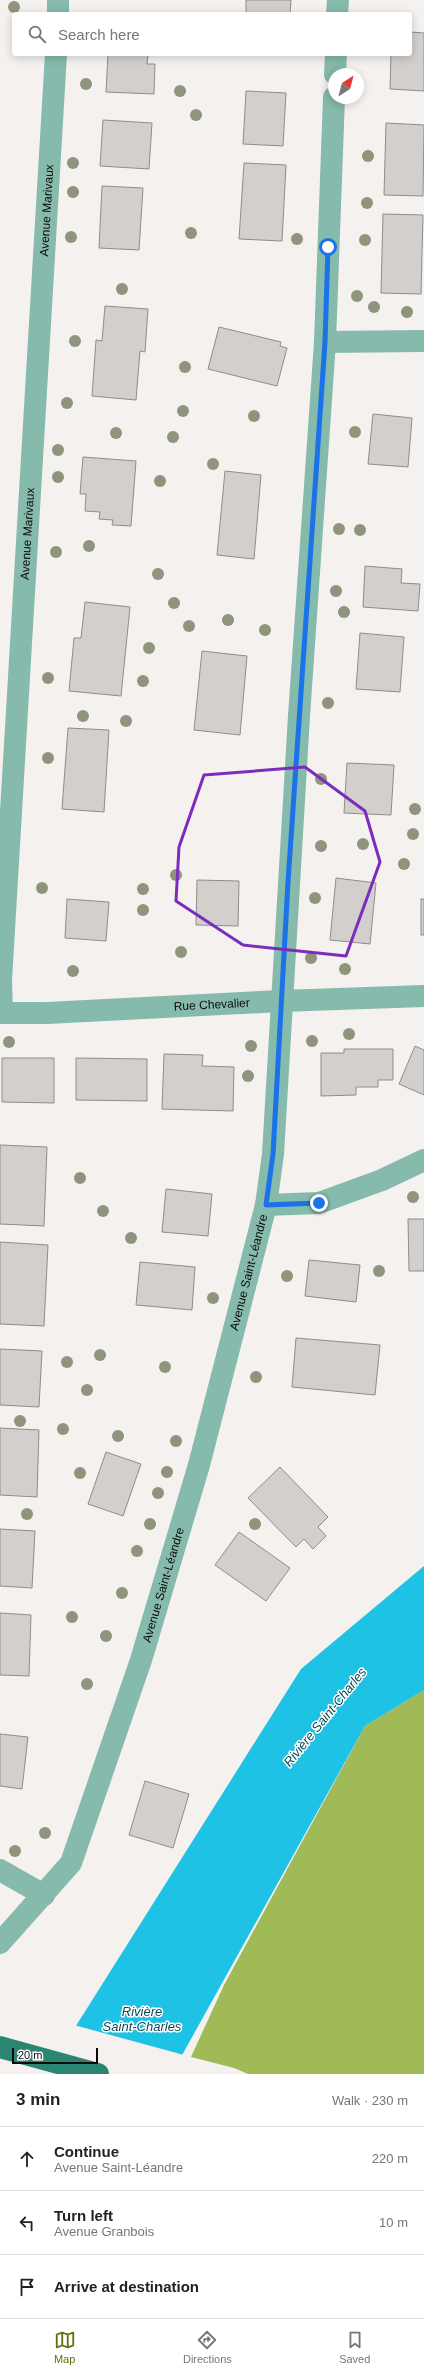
<!DOCTYPE html>
<meta charset="utf-8">
<style>
body{margin:0;font-family:Arial,sans-serif;background:#f6f6f6;color:#222}
.compass{position:absolute;left:328px;top:68px;width:36px;height:36px;border-radius:50%;background:#fff;box-shadow:0 2px 10px #0003;rotate:36deg}
.scale{position:absolute;left:12px;bottom:10px;width:86px;box-sizing:border-box;padding-left:4px;border:2px solid #0c0b0a;border-top:0;font-size:11px;line-height:14px;white-space:nowrap;color:#0c0b0a;-webkit-text-stroke:3px #fff;paint-order:stroke}
.stop{position:absolute;width:12px;height:12px;margin:-9px;border:3px solid #1a73e8;border-radius:50%;background:#fff}
.stop.end{background:#1a73e8;border-color:#fff;box-shadow:0 1px 4px #0008}
.list{margin:0;padding:0;list-style:none}
h2{display:flex;justify-content:space-between;align-items:center;height:52px;margin:0;padding:0 16px;font-size:17px}
h2 small{font-size:13px;font-weight:400;color:#767676}
.list li{display:grid;grid-template-columns:26px 1fr auto;gap:12px;align-items:center;box-sizing:border-box;height:64px;padding:0 16px;border-top:1px solid #e0e0e0}
.list b{display:block;font-size:15px;white-space:nowrap}
.list p{margin:0;font-size:13px;white-space:nowrap;color:#767676}
.list em{font-size:13px;font-style:normal;color:#767676}
.icon{flex:none;width:22px;height:22px;fill:none;stroke:currentColor;stroke-width:2;stroke-linecap:round;stroke-linejoin:round}
.map{position:relative;flex:none;width:424px;height:2074px;overflow:hidden}
.search{position:absolute;background:#fff;box-shadow:0 2px 10px #0003;left:12px;right:12px;top:12px;height:44px;display:flex;align-items:center;gap:10px;box-sizing:border-box;padding:0 14px;border-radius:4px;color:#767676;font-size:15px}
.sheet{height:244px;background:#fff}
nav{display:flex;justify-content:space-around;align-items:center;box-sizing:border-box;height:56px;border-top:1px solid #e0e0e0;background:#fff;font-size:11px;color:#767676}
nav a{display:grid;justify-items:center;gap:2px}
nav .on{color:#676d12}
.map>svg:first-child{display:block}
</style>
<div class="map">
<svg width="424" height="2074" viewBox="0 0 424 2074">
<rect width="100%" height="100%" fill="#f5f1ef"/>
<!-- forest -->
<polygon fill="#9fba57" points="424,1690 424,2074 248,2074 234,2068 191,2057 224,1985 365,1726"/>
<!-- water -->
<polygon fill="#1ec2e4" points="424,1566 424,1690 365,1726 176,2066 39,2074 62,2048 301,1669"/>
<!-- pier -->
<polygon fill="#f5f1ef" points="74,2025 184,2055 172,2074 37,2074 60,2047"/>
<!-- building -->
<g fill="#d3cfcd" stroke="#8f8c8a">
<polygon points="246,0 291,0 290,14 246,14"/>
<polygon points="410,32 424,33 424,91 390,89 391,54 410,54"/>
<polygon points="108,54 148,55 147,64 155,64 154,94 106,92"/>
<polygon points="246,91 286,93 283,146 243,144"/>
<polygon points="103,120 152,123 149,169 100,166"/>
<polygon points="386,123 424,125 423,196 384,195"/>
<polygon points="244,163 286,165 282,241 239,239"/>
<polygon points="102,186 143,188 139,250 99,248"/>
<polygon points="383,214 423,215 421,294 381,293"/>
<polygon points="105,306 148,309 145,352 140,351 136,400 92,396 96,340 102,341"/>
<polygon points="219,327 281,342 280,346 287,348 277,386 208,369"/>
<polygon points="373,414 412,418 408,467 368,464"/>
<polygon points="83,457 136,461 131,526 112,525 113,520 99,519 100,512 85,511 86,494 80,494"/>
<polygon points="225,471 261,475 254,559 217,555"/>
<polygon points="365,566 402,569 401,583 420,584 418,611 363,607"/>
<polygon points="85,602 130,607 121,696 69,691 74,638 81,638"/>
<polygon points="360,633 404,637 400,692 356,689"/>
<polygon points="202,651 247,656 240,735 194,730"/>
<polygon points="68,728 109,730 104,812 62,809"/>
<polygon points="347,763 394,765 391,815 344,813"/>
<polygon points="336,878 376,883 370,944 330,940"/>
<polygon points="197,880 239,881 238,926 196,925"/>
<polygon points="67,899 109,902 106,941 65,938"/>
<rect x="421" y="899" width="3" height="36"/>
<polygon points="415,1046 424,1050 424,1095 399,1084"/>
<polygon points="344,1049 393,1049 393,1080 378,1080 378,1087 356,1087 356,1095 321,1096 321,1053 344,1053"/>
<polygon points="164,1054 203,1055 202,1066 234,1067 233,1111 162,1109"/>
<polygon points="2,1058 54,1058 54,1103 2,1102"/>
<polygon points="76,1058 147,1059 147,1101 76,1100"/>
<polygon points="0,1145 47,1147 44,1226 0,1224"/>
<polygon points="166,1189 212,1194 208,1236 162,1232"/>
<polygon points="408,1219 424,1219 424,1271 409,1271"/>
<polygon points="0,1242 48,1245 44,1326 0,1324"/>
<polygon points="309,1260 360,1265 356,1302 305,1296"/>
<polygon points="140,1262 195,1267 192,1310 136,1305"/>
<polygon points="296,1338 380,1345 375,1395 292,1387"/>
<polygon points="0,1349 42,1351 39,1407 0,1405"/>
<polygon points="0,1428 39,1430 37,1497 0,1495"/>
<polygon points="106,1452 141,1464 123,1516 88,1504"/>
<polygon points="280,1467 328,1517 318,1527 326,1536 313,1549 304,1539 296,1547 248,1498"/>
<polygon points="0,1529 35,1531 32,1588 0,1586"/>
<polygon points="239,1532 290,1568 266,1601 215,1565"/>
<polygon points="0,1613 31,1615 29,1676 0,1675"/>
<polygon points="0,1734 28,1737 22,1789 0,1786"/>
<polygon points="145,1781 189,1794 173,1848 129,1835"/>
</g>
<g fill="none" stroke-linecap="round" stroke-linejoin="round">
<!-- minor -->
<g stroke="#85baac" stroke-width="22">
<polyline points="58,14 58,0"/>
<polyline points="337,14 338,0"/>
<polyline points="335,74 336,54"/>
<polyline points="325,342 424,341"/>
<path id="s1" d="M0,1013H47L281,1001L424,996"/>
<path id="s2" d="M2,1013L1,980L56,54"/>
<polyline points="266,1205 319,1203 382,1180 424,1160"/>
<polyline points="0,1870 44,1895"/>
<path id="s3" d="M0,1943L71,1863L141,1660L199,1465L266,1205L273,1154L299,716L325,342L334,97"/>
</g>
<!-- major -->
<polyline stroke="#2b8573" stroke-width="22" points="0,2047 98,2074"/>
</g>
<!-- trees -->
<g fill="#8f947c">
<circle cx="14" cy="7" r="6"/>
<circle cx="86" cy="84" r="6"/>
<circle cx="180" cy="91" r="6"/>
<circle cx="196" cy="115" r="6"/>
<circle cx="368" cy="156" r="6"/>
<circle cx="73" cy="163" r="6"/>
<circle cx="73" cy="192" r="6"/>
<circle cx="367" cy="203" r="6"/>
<circle cx="191" cy="233" r="6"/>
<circle cx="71" cy="237" r="6"/>
<circle cx="297" cy="239" r="6"/>
<circle cx="365" cy="240" r="6"/>
<circle cx="122" cy="289" r="6"/>
<circle cx="357" cy="296" r="6"/>
<circle cx="374" cy="307" r="6"/>
<circle cx="407" cy="312" r="6"/>
<circle cx="75" cy="341" r="6"/>
<circle cx="185" cy="367" r="6"/>
<circle cx="67" cy="403" r="6"/>
<circle cx="183" cy="411" r="6"/>
<circle cx="254" cy="416" r="6"/>
<circle cx="355" cy="432" r="6"/>
<circle cx="116" cy="433" r="6"/>
<circle cx="173" cy="437" r="6"/>
<circle cx="58" cy="450" r="6"/>
<circle cx="213" cy="464" r="6"/>
<circle cx="58" cy="477" r="6"/>
<circle cx="160" cy="481" r="6"/>
<circle cx="339" cy="529" r="6"/>
<circle cx="360" cy="530" r="6"/>
<circle cx="89" cy="546" r="6"/>
<circle cx="56" cy="552" r="6"/>
<circle cx="158" cy="574" r="6"/>
<circle cx="336" cy="591" r="6"/>
<circle cx="174" cy="603" r="6"/>
<circle cx="344" cy="612" r="6"/>
<circle cx="228" cy="620" r="6"/>
<circle cx="189" cy="626" r="6"/>
<circle cx="265" cy="630" r="6"/>
<circle cx="149" cy="648" r="6"/>
<circle cx="48" cy="678" r="6"/>
<circle cx="143" cy="681" r="6"/>
<circle cx="328" cy="703" r="6"/>
<circle cx="83" cy="716" r="6"/>
<circle cx="126" cy="721" r="6"/>
<circle cx="48" cy="758" r="6"/>
<circle cx="321" cy="779" r="6"/>
<circle cx="415" cy="809" r="6"/>
<circle cx="413" cy="834" r="6"/>
<circle cx="363" cy="844" r="6"/>
<circle cx="321" cy="846" r="6"/>
<circle cx="404" cy="864" r="6"/>
<circle cx="176" cy="875" r="6"/>
<circle cx="42" cy="888" r="6"/>
<circle cx="143" cy="889" r="6"/>
<circle cx="315" cy="898" r="6"/>
<circle cx="143" cy="910" r="6"/>
<circle cx="181" cy="952" r="6"/>
<circle cx="311" cy="958" r="6"/>
<circle cx="345" cy="969" r="6"/>
<circle cx="73" cy="971" r="6"/>
<circle cx="349" cy="1034" r="6"/>
<circle cx="312" cy="1041" r="6"/>
<circle cx="9" cy="1042" r="6"/>
<circle cx="251" cy="1046" r="6"/>
<circle cx="248" cy="1076" r="6"/>
<circle cx="80" cy="1178" r="6"/>
<circle cx="413" cy="1197" r="6"/>
<circle cx="103" cy="1211" r="6"/>
<circle cx="131" cy="1238" r="6"/>
<circle cx="379" cy="1271" r="6"/>
<circle cx="287" cy="1276" r="6"/>
<circle cx="213" cy="1298" r="6"/>
<circle cx="100" cy="1355" r="6"/>
<circle cx="67" cy="1362" r="6"/>
<circle cx="165" cy="1367" r="6"/>
<circle cx="256" cy="1377" r="6"/>
<circle cx="87" cy="1390" r="6"/>
<circle cx="20" cy="1421" r="6"/>
<circle cx="63" cy="1429" r="6"/>
<circle cx="118" cy="1436" r="6"/>
<circle cx="176" cy="1441" r="6"/>
<circle cx="167" cy="1472" r="6"/>
<circle cx="80" cy="1473" r="6"/>
<circle cx="158" cy="1493" r="6"/>
<circle cx="27" cy="1514" r="6"/>
<circle cx="150" cy="1524" r="6"/>
<circle cx="255" cy="1524" r="6"/>
<circle cx="137" cy="1551" r="6"/>
<circle cx="122" cy="1593" r="6"/>
<circle cx="72" cy="1617" r="6"/>
<circle cx="106" cy="1636" r="6"/>
<circle cx="87" cy="1684" r="6"/>
<circle cx="45" cy="1833" r="6"/>
<circle cx="15" cy="1851" r="6"/>
</g>
<g fill="none" stroke-linecap="round" stroke-linejoin="round">
<!-- route -->
<polyline stroke="#1a73e8" stroke-width="5" points="319,1203 266,1205 273,1154 288,882 325,342 328,247"/>
</g>
<!-- marked area -->
<path fill="none" stroke="#7b2cbf" stroke-width="3" stroke-linejoin="round" d="M305,767L365,811L380,862L346,956L243,945L176,901L179,847L204,775Z"/>
<g text-anchor="middle" dominant-baseline="central" stroke-width="3" stroke-linejoin="round" paint-order="stroke">
<!-- street labels -->
<g font-size="12" fill="#0c0b0a" stroke="#fff">
<text stroke="none"><textPath href="#s2" startOffset="804">Avenue Marivaux</textPath></text>
<text stroke="none"><textPath href="#s2" startOffset="480">Avenue Marivaux</textPath></text>
<text stroke="none"><textPath href="#s1" startOffset="212">Rue Chevalier</textPath></text>
<text stroke="none"><textPath href="#s3" startOffset="724">Avenue Saint-Léandre</textPath></text>
<text stroke="none"><textPath href="#s3" startOffset="400">Avenue Saint-Léandre</textPath></text>
</g>
<!-- water labels -->
<g font-size="13" font-style="italic" fill="#084a58" stroke="#fff">
<text transform="translate(325 1717) rotate(-51)">Rivière Saint-Charles</text>
<text x="142" y="2011">Rivière<tspan x="142" dy="15">Saint-Charles</tspan></text>
</g>
</g>
</svg>
<svg class="compass" viewBox="-18 -18 36 36"><path d="M0-13l5 13h-10z" fill="#e53935"/><path d="M0 13l5-13h-10z" fill="#767676"/></svg>
<div class="scale">20 m</div>
<div class="stop" style="left:328px;top:247px"></div>
<div class="stop end" style="left:319px;top:1203px"></div>
<div class="search"><svg class="icon" aria-label="search" viewBox="0 0 24 24"><circle cx="10" cy="10" r="6"/><path d="M15 15l6 6"/></svg>Search here</div>
</div>
<section class="sheet">
<h2>3 min<small>Walk · 230 m</small></h2>
<ul class="list">
<li><svg class="icon" aria-label="ahead" viewBox="0 0 24 24"><path d="M12 20V5M6 11l6-6 6 6"/></svg><div><b>Continue</b><p>Avenue Saint-Léandre</p></div><em>220 m</em></li>
<li><svg class="icon" aria-label="left" viewBox="0 0 24 24"><path d="M17 20v-9H6M10 6l-5 5 5 5"/></svg><div><b>Turn left</b><p>Avenue Granbois</p></div><em>10 m</em></li>
<li><svg class="icon" aria-label="arrive" viewBox="0 0 24 24"><path d="M6 21V4h12l-3 4 3 4H6"/></svg><div><b>Arrive at destination</b></div></li>
</ul>
</section>
<nav>
<a class="on"><svg class="icon" aria-label="map" viewBox="0 0 24 24"><path d="M3 6l6-2 6 2 6-2v14l-6 2-6-2-6 2zM9 4v14M15 6v14"/></svg>Map</a>
<a><svg class="icon" aria-label="directions" viewBox="0 0 24 24"><path d="M12 3l9 9-9 9-9-9zM9 14v-3h6M13 9l2 2-2 2"/></svg>Directions</a>
<a><svg class="icon" aria-label="saved" viewBox="0 0 24 24"><path d="M7 4h10v16l-5-4-5 4z"/></svg>Saved</a>
</nav>
